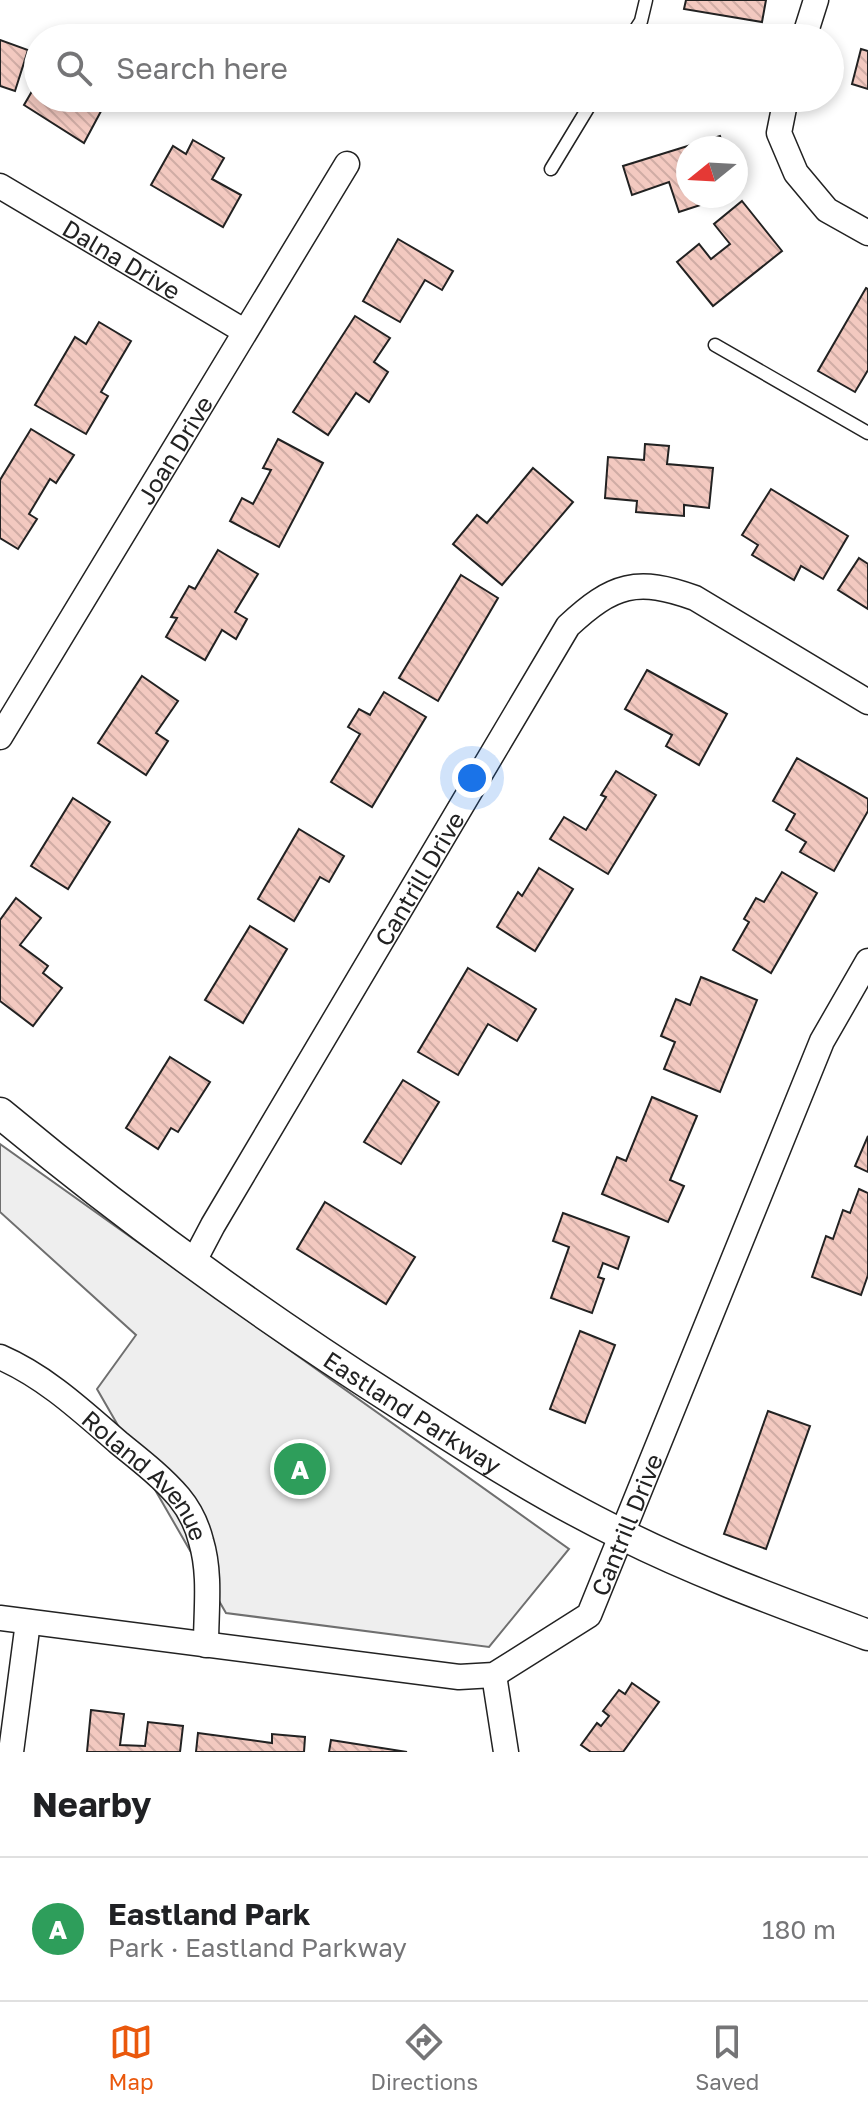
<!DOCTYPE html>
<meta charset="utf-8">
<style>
body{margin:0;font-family:"Golos Text",sans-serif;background:#f2f2f2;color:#202124}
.compass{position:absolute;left:676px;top:136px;width:72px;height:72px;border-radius:50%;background:#fff;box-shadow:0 4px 12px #0003;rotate:252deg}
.you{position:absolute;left:472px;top:778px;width:28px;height:28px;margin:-20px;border:6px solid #fff;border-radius:50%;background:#1a73e8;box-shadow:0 0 0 12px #1a73e833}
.badge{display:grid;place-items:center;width:52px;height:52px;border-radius:50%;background:#ea580c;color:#fff;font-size:26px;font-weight:700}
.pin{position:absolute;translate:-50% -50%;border:4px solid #fff;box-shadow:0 2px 8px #0006}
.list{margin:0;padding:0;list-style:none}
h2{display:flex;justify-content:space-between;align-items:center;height:104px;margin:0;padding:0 32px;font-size:34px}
h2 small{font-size:26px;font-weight:400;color:#757577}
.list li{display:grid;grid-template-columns:52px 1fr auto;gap:24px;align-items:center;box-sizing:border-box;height:144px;padding:0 32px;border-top:2px solid #e0e0e0}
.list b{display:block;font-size:30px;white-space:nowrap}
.list p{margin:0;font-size:26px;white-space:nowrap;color:#757577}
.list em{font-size:26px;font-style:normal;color:#757577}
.icon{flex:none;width:44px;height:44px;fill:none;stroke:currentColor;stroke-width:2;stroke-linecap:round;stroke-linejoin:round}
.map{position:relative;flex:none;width:868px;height:1752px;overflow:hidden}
.search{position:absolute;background:#fff;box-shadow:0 4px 12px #0003;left:24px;right:24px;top:24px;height:88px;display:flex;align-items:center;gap:20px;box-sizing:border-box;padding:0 28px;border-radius:44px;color:#757577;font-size:30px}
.sheet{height:248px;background:#fff}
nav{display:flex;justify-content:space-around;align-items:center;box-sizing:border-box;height:112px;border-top:2px solid #e0e0e0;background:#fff;font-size:22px;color:#757577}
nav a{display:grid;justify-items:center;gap:4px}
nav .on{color:#ea580c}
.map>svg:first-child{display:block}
</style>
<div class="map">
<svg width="868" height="1752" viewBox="0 0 868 1752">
<defs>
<pattern id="building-back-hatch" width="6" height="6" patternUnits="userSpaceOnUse" patternTransform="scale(2)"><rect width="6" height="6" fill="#f3c9c0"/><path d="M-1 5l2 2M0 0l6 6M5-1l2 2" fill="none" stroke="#d0aca5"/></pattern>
</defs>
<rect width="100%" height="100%" fill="#fff"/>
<!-- green -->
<polygon fill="#eee" stroke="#6f6f6f" stroke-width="2" points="0,1144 569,1549 489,1647 226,1613 97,1389 136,1335 0,1212"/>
<!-- building -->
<g fill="url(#building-back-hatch)" stroke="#222" stroke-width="2">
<polygon points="686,0 766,0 762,22 684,9"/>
<polygon points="0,40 28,50 15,91 0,86"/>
<polygon points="861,49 868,51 868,89 852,84"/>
<polygon points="38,81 38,98 105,98 107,100 84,143 24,105"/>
<polygon points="661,98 726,98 726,106 661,104"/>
<polygon points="720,136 724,148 688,148 688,196 728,196 679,212 669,182 632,195 623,166"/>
<polygon points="193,140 224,158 212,179 241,195 223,227 151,185 173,146 186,154"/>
<polygon points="742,201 782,251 713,306 677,262 699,244 711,259 730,244 714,224"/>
<polygon points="398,239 453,271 442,290 425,280 400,322 363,301"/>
<polygon points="866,288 868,289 868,370 855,392 818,371"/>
<polygon points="355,316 390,338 374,362 388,372 369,402 356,393 328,435 293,412"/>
<polygon points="99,322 131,341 101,392 108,396 86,434 35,405 75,337 86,344"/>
<polygon points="31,429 74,455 56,483 50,479 29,514 37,519 18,549 0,538 0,480"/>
<polygon points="278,439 323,463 279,547 230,521 242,498 253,504 271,470 263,468"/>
<polygon points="645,444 669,446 667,464 713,468 709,508 684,505 684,516 636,512 637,501 605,498 608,457 644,460"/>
<polygon points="533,468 573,502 502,585 453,544 477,515 487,523"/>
<polygon points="771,489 848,536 823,579 801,566 794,580 752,555 758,545 742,535"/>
<polygon points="218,550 258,574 235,612 247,619 236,639 222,630 205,660 166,637 177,618 171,617 189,586 195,589"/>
<polygon points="859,558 868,564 868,609 838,590"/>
<polygon points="461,575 498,598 438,701 399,678"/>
<polygon points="647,670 727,714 699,765 666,746 672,735 625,709"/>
<polygon points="142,676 178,701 156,733 168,741 146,775 98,743"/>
<polygon points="384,692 426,717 372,807 331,782 360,734 348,727 359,709 370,715"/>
<polygon points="797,758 868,799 868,811 834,871 800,852 806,842 786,830 795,814 773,801"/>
<polygon points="616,771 656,795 608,874 550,839 564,817 586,830 606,797 601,795"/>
<polygon points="73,798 110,822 68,889 31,866"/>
<polygon points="299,829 344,856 329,882 320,877 294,921 258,899"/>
<polygon points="539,868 573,889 535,951 497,927 518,892 522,896"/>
<polygon points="782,872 817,893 771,973 733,950 749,922 744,919 756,898 764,902"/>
<polygon points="16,898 41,918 20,945 48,966 43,973 62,988 33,1026 0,1001 0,920"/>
<polygon points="250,926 287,949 243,1023 205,1000"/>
<polygon points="468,968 536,1009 517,1041 488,1024 458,1075 418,1052"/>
<polygon points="701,977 757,1000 720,1092 664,1069 675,1042 661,1036 676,999 690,1005"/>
<polygon points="170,1057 210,1082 178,1132 171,1128 158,1149 126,1128"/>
<polygon points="403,1080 439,1102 401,1164 364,1142"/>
<polygon points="652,1097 697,1116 670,1180 684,1186 668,1222 602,1194 617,1157 626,1161"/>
<polygon points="868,1136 868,1172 855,1166"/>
<polygon points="859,1189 868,1193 868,1275 861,1295 812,1277 826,1236 833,1239 843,1210 850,1213"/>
<polygon points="325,1202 415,1257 386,1304 297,1249"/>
<polygon points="563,1213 629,1237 618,1269 603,1263 598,1277 604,1279 592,1313 551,1298 569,1247 553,1241"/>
<polygon points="580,1331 615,1345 585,1423 550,1409"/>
<polygon points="768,1411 810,1426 766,1549 724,1534"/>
<polygon points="632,1683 659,1702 623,1752 591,1752 581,1745 597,1723 601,1726 609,1716 603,1711 619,1690 625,1694"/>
<polygon points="91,1710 124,1714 120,1745 145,1746 148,1722 183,1726 180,1752 87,1752"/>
<polygon points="198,1733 272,1743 272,1734 305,1737 304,1752 196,1752"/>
<polygon points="331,1740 407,1752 329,1752"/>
</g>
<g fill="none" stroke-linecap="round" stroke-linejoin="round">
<!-- service casing -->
<g stroke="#222" stroke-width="15">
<g id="service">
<polyline points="630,38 641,21 646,0"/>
<polyline points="551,169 594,98"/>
<polyline points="715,345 868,433"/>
</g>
</g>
<!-- minor casing -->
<g stroke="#222" stroke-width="27">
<g id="minor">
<polyline points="804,38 816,0"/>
<polyline points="786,98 779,133 796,173 827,210 868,233"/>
<path id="s1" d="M0,186L244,331"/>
<path id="s2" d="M0,737L347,164"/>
<path id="s3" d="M193,1263L213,1225L568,626C613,584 637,577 695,598L868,702"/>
<path id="s4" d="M0,1357C46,1377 82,1411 119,1443C140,1460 162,1477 179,1497C189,1509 197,1525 201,1541C211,1574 206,1610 206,1645"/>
<path id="s5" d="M0,1618L459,1677L494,1675L589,1615L822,1041L868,961"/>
<polyline points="494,1675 506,1752"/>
<polyline points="11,1752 28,1622"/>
</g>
</g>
<!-- tertiary casing -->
<g stroke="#222" stroke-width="33">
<g id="tertiary">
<path id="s6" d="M0,1113C126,1218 259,1314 397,1402C470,1449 543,1496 621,1534C701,1574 785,1604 868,1635"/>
</g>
</g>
<!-- service -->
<use href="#service" stroke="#fff" stroke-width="12"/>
<!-- minor -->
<use href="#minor" stroke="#fff" stroke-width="24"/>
<!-- tertiary -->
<use href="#tertiary" stroke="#fff" stroke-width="30"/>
</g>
<g text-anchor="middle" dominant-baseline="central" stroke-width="6" stroke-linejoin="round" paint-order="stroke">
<!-- street labels -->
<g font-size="24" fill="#222" stroke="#fff">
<text stroke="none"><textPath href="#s1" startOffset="142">Dalna Drive</textPath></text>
<text stroke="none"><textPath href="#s2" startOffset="336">Joan Drive</textPath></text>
<text stroke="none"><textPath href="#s3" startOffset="446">Cantrill Drive</textPath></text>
<text stroke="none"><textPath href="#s6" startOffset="510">Eastland Parkway</textPath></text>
<text stroke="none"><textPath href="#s4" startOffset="190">Roland Avenue</textPath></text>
<text stroke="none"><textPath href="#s5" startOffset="708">Cantrill Drive</textPath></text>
</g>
</g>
</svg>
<svg class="compass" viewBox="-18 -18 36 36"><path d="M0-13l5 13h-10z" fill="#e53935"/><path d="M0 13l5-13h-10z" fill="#757577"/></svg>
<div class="you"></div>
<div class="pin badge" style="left:300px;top:1469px;background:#2e9e5b">A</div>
<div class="search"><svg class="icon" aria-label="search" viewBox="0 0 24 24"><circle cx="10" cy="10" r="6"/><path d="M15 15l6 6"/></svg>Search here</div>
</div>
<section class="sheet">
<h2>Nearby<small></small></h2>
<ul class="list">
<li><span class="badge" style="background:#2e9e5b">A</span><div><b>Eastland Park</b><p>Park · Eastland Parkway</p></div><em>180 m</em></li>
</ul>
</section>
<nav>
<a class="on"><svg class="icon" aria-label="map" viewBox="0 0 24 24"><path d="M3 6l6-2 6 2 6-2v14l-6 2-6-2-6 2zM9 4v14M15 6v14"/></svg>Map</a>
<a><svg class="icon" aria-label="directions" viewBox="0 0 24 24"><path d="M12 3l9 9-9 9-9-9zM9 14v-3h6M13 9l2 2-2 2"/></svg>Directions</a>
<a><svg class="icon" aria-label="saved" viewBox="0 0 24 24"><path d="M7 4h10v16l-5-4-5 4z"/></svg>Saved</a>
</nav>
